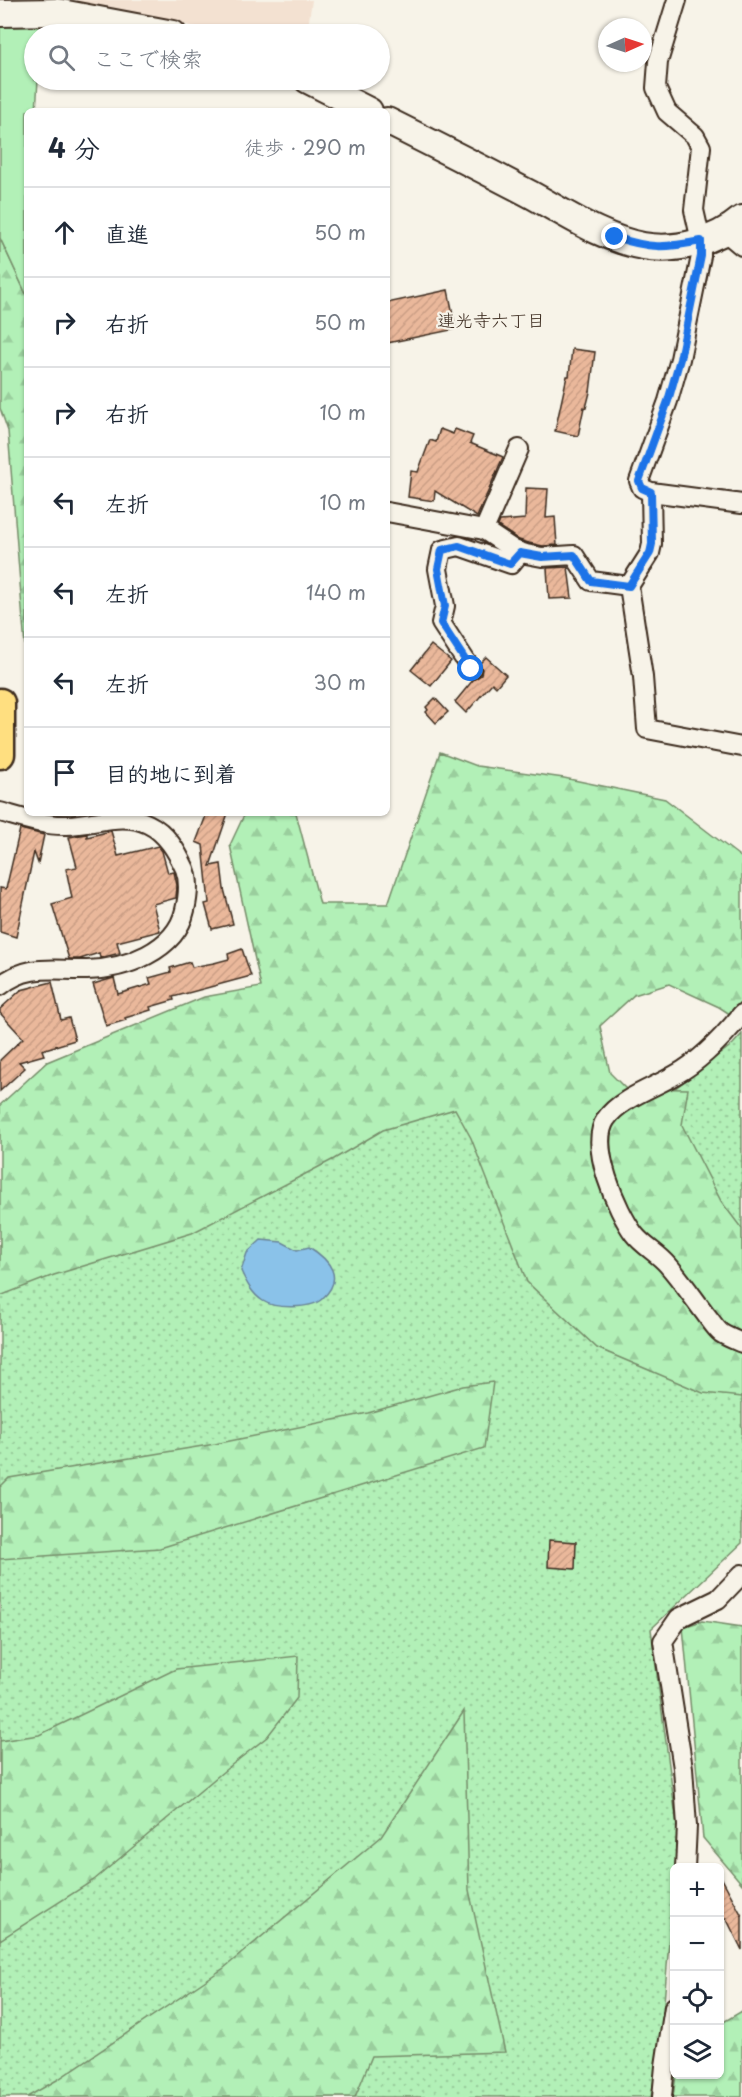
<!DOCTYPE html>
<html lang="ja">
<meta charset="utf-8">
<style>
body{margin:0;font-family:"Playpen Sans","Klee One",sans-serif;background:#f6f6f7;color:#1f2937}
.controls{position:absolute;right:18px;bottom:18px;display:grid;overflow:hidden;border-radius:9px;box-shadow:0 2px 4px #0004}
.controls button{width:54px;height:54px;display:grid;place-items:center;padding:0;border:0;border-bottom:2px solid #e0e1e3;background:#fff;color:#1f2937;font:30px sans-serif}
.compass{position:absolute;left:598px;top:18px;width:54px;height:54px;border-radius:50%;background:#fff;box-shadow:0 2px 4px #0004;rotate:87deg}
.stop{position:absolute;width:18px;height:18px;margin:-14px;border:4px solid #1a73e8;border-radius:50%;background:#fff}
.stop.end{background:#1a73e8;border-color:#fff;box-shadow:0 2px 6px #0008}
.list{margin:0;padding:0;list-style:none}
h2{display:flex;justify-content:space-between;align-items:center;height:78px;margin:0;padding:0 24px;font-size:26px}
h2 small{font-size:20px;font-weight:400;color:#747a83}
.list li{display:grid;grid-template-columns:39px 1fr auto;gap:18px;align-items:center;box-sizing:border-box;height:90px;padding:0 24px;border-top:2px solid #e0e1e3}
.list b{display:block;font-size:22px;white-space:nowrap}
.list em{font-size:20px;font-style:normal;color:#747a83}
.icon{flex:none;width:33px;height:33px;fill:none;stroke:currentColor;stroke-width:2;stroke-linecap:round;stroke-linejoin:round}
.map{position:relative;flex:none;width:742px;height:2097px;overflow:hidden}
.search{position:absolute;background:#fff;box-shadow:0 2px 4px #0004;left:24px;top:24px;width:366px;height:66px;display:flex;align-items:center;gap:15px;box-sizing:border-box;padding:0 21px;border-radius:33px;color:#747a83;font-size:22px}
.panel{position:absolute;background:#fff;box-shadow:0 2px 4px #0004;left:24px;top:108px;width:366px;height:708px;border-radius:9px}
.map>svg:first-child{display:block}
</style>
<div class="map">
<svg width="742" height="2097" viewBox="0 0 742 2097">
<defs>
<pattern id="grass-dots" width="8" height="8" patternUnits="userSpaceOnUse" patternTransform="scale(1.5)"><rect width="8" height="8" fill="#b2f0b7"/><path d="M2 2h.1M6 6h.1" fill="none" stroke="#9ace9d" stroke-width="1.8" stroke-linecap="round"/></pattern>
<pattern id="forest-firs" width="22" height="20" patternUnits="userSpaceOnUse" patternTransform="scale(1.5)"><rect width="22" height="20" fill="#b2f0b7"/><path d="M5 1l3.5 6h-7zM16 11l3.5 6h-7z" fill="#9ace9d"/></pattern>
<pattern id="building-hatch" width="6" height="6" patternUnits="userSpaceOnUse" patternTransform="scale(1.5)"><rect width="6" height="6" fill="#eab89b"/><path d="M-1 1l2-2M0 6l6-6M5 7l2-2" fill="none" stroke="#ca9e85"/></pattern>
</defs>
<rect width="100%" height="100%" fill="#f7f3e8"/>
<filter id="ink" filterUnits="userSpaceOnUse"><feTurbulence type="fractalNoise" baseFrequency=".0167" numOctaves="2"/><feDisplacementMap in="SourceGraphic" scale="12" xChannelSelector="R" yChannelSelector="G"/><feConvolveMatrix kernelMatrix="1 2 1 2 8 2 1 2 1" color-interpolation-filters="sRGB"/></filter>
<g filter="url(#ink)">
<!-- built -->
<polygon fill="#f3e1d1" points="62,0 312,0 307,34 231,34"/>
<!-- grass -->
<g fill="url(#grass-dots)" stroke="#768d6a" stroke-width="1.5">
<polygon points="742,1034 742,1292 665,1096 733,1044"/>
<polygon points="449,1051 742,1360 742,1543 651,1629 678,1833 661,2039 651,2097 0,2097 0,1243"/>
</g>
<!-- forest -->
<g fill="url(#forest-firs)" stroke="#768d6a" stroke-width="1.5">
<polygon points="0,238 27,296 27,672 8,431 0,408"/>
<polygon points="440,752 477,766 564,778 665,799 742,858 742,1022 719,1007 669,984 634,995 600,1026 610,1073 625,1088 688,1089 682,1125 721,1201 742,1229 742,1397 703,1393 597,1348 527,1282 471,1138 455,1109 383,1130 334,1159 192,1233 54,1275 0,1296 0,1105 47,1062 204,997 261,987 230,845 245,813 296,813 320,904 388,904"/>
<polygon points="493,1382 484,1448 160,1548 0,1559 0,1487 9,1478 215,1444 368,1413 463,1386"/>
<polygon points="702,1621 742,1627 742,1884 703,1838 683,1627"/>
<polygon points="298,1656 297,1698 267,1737 224,1771 94,1880 0,1940 0,1741 39,1735 176,1669"/>
<polygon points="464,1711 469,1890 505,2052 372,2056 355,2097 27,2097 57,2080 224,1968 381,1837"/>
<polygon points="742,2011 742,2097 673,2097 676,2075 720,2074 720,2024"/>
</g>
<!-- park -->
<polygon fill="#b2f0b7" stroke="#768d6a" stroke-width="1.5" points="40,19 39,34 34,34 34,80 38,80 36,111 27,111 27,296 0,238 0,26"/>
<!-- water -->
<path fill="#8ac2e9" stroke="#6a8598" stroke-width="1.5" d="M261,1240L282,1242L297,1250L309,1247C330,1260 345,1278 322,1299C311,1309 275,1309 263,1301C252,1294 246,1282 241,1271L247,1253Z"/>
<!-- building -->
<g fill="url(#building-hatch)" stroke="#3b2a1e" stroke-width="1.5">
<polygon points="448,290 456,329 387,343 387,303"/>
<polygon points="572,349 595,352 590,392 586,408 584,407 578,436 555,431 567,376 569,376"/>
<polygon points="440,429 453,434 455,429 473,436 470,443 503,457 477,517 435,491 434,501 408,497 411,471 418,472 430,440 436,442"/>
<polygon points="526,488 548,489 546,518 555,517 557,545 543,546 529,543 519,540 498,526 500,521 525,519"/>
<polygon points="568,567 572,598 549,599 547,568"/>
<polygon points="431,645 451,661 431,686 411,670"/>
<polygon points="486,657 506,675 496,687 492,683 466,713 455,702 473,680 481,675 482,669 480,663"/>
<polygon points="435,698 448,712 436,723 426,712 428,710 426,707"/>
<polygon points="207,813 228,813 210,866 221,864 224,889 233,924 212,929 205,904 209,903 203,845 196,842"/>
<polygon points="20,829 44,835 38,863 34,852 16,937 0,932 0,888 6,889"/>
<polygon points="111,831 118,856 158,846 162,851 168,873 174,872 177,885 176,898 153,904 160,931 117,942 120,953 100,958 99,953 80,959 69,959 52,904 72,898 66,869 77,867 69,837 87,834 87,837"/>
<polygon points="242,949 251,976 173,997 174,1000 150,1007 151,1010 125,1018 126,1020 106,1026 93,984 114,978 118,994 151,984 149,978 171,972 170,968 190,962 192,967 214,963 229,959 228,954"/>
<polygon points="52,982 61,1020 69,1018 75,1040 42,1050 44,1055 19,1062 25,1068 0,1091 0,1060 23,1038 0,1013 0,1009 21,990"/>
<polygon points="549,1540 576,1542 575,1569 548,1567"/>
<polygon points="720,1875 742,1916 742,1950 726,1918 720,1921"/>
</g>
<g fill="none" stroke-linecap="round" stroke-linejoin="round">
<!-- street casing -->
<g stroke="#3b2a1e" stroke-width="22">
<g id="street">
<polyline points="677,0 658,62 656,88 667,112 695,136 701,147 694,210 701,241 701,256 680,359 668,401 639,481 642,488 651,492 742,504"/>
<polyline points="724,231 742,246"/>
<polyline points="651,492 652,544 650,553 629,586 643,677 647,729 742,747"/>
<polyline points="387,512 484,530 514,550 526,554 542,557 574,555 591,581 629,586"/>
<polyline points="484,530 519,449"/>
<polyline points="471,669 441,623 445,606 438,569 442,550 459,546 511,564 520,553"/>
<path d="M0,812C22,818 45,826 67,825C94,825 122,811 148,824C167,833 177,852 185,869C190,882 188,897 185,910C176,951 125,969 87,970C54,971 28,963 0,986"/>
<path d="M742,1014C724,1036 701,1061 675,1075C655,1087 619,1099 606,1119C588,1145 617,1211 634,1234C643,1246 658,1253 668,1265C682,1281 694,1299 707,1316C711,1321 716,1329 721,1333C727,1337 735,1340 742,1343"/>
<polyline points="685,1868 687,1826 683,1768 663,1641 679,1618 718,1599 742,1574"/>
<polyline points="662,2097 665,2066 674,2007"/>
</g>
</g>
<!-- secondary casing -->
<g stroke="#3b2a1e" stroke-width="30">
<g id="secondary">
<polyline points="0,13 56,12 173,34"/>
<polyline points="308,80 369,111"/>
<path d="M387,121C435,145 483,169 530,194C565,213 603,239 643,246C677,252 716,241 742,219"/>
</g>
</g>
<!-- primary casing -->
<g stroke="#3b2a1e" stroke-width="33">
<polyline id="primary" points="0,703 0,754"/>
</g>
<!-- street -->
<use href="#street" stroke="#f7f3e8" stroke-width="18"/>
<!-- secondary -->
<use href="#secondary" stroke="#f7f3e8" stroke-width="26"/>
<!-- primary -->
<use href="#primary" stroke="#ffdf80" stroke-width="28"/>
</g>
</g>
<g fill="none" stroke-linecap="round" stroke-linejoin="round" filter="url(#ink)">
<!-- route -->
<path stroke="#1a73e8" stroke-width="8" d="M471,669L441,623L445,606L438,569L442,550L459,546L510,564L520,553L542,557L574,555L591,581L629,586L650,553L652,544L651,492L642,488L639,481L668,401L680,359L701,256V241C665,248 650,249 615,237"/>
</g>
<g text-anchor="middle" dominant-baseline="central" stroke-width="4.5" stroke-linejoin="round" paint-order="stroke">
<!-- neighbourhood labels -->
<g font-size="18" fill="#3b2a1e" stroke="#f7f3e8">
<text x="491" y="319">連光寺六丁目</text>
</g>
</g>
</svg>
<div class="controls">
<button>+</button>
<button>−</button>
<button><svg class="icon" aria-label="locate" viewBox="0 0 24 24"><circle cx="12" cy="12" r="6"/><path d="M12 2v4M12 18v4M2 12h4M18 12h4"/></svg></button>
<button><svg class="icon" aria-label="layers" viewBox="0 0 24 24"><path d="M12 4l9 5-9 5-9-5zM3 14l9 5 9-5"/></svg></button>
</div>
<svg class="compass" viewBox="-18 -18 36 36"><path d="M0-13l5 13h-10z" fill="#e53935"/><path d="M0 13l5-13h-10z" fill="#747a83"/></svg>
<div class="stop" style="left:471px;top:669px"></div>
<div class="stop end" style="left:615px;top:237px"></div>
<div class="search"><svg class="icon" aria-label="search" viewBox="0 0 24 24"><circle cx="10" cy="10" r="6"/><path d="M15 15l6 6"/></svg>ここで検索</div>
<section class="panel">
<h2>4 分<small>徒歩 · 290 m</small></h2>
<ul class="list">
<li><svg class="icon" aria-label="ahead" viewBox="0 0 24 24"><path d="M12 20V5M6 11l6-6 6 6"/></svg><div><b>直進</b></div><em>50 m</em></li>
<li><svg class="icon" aria-label="right" viewBox="0 0 24 24"><path d="M7 20v-9h11M14 6l5 5-5 5"/></svg><div><b>右折</b></div><em>50 m</em></li>
<li><svg class="icon" aria-label="right" viewBox="0 0 24 24"><path d="M7 20v-9h11M14 6l5 5-5 5"/></svg><div><b>右折</b></div><em>10 m</em></li>
<li><svg class="icon" aria-label="left" viewBox="0 0 24 24"><path d="M17 20v-9H6M10 6l-5 5 5 5"/></svg><div><b>左折</b></div><em>10 m</em></li>
<li><svg class="icon" aria-label="left" viewBox="0 0 24 24"><path d="M17 20v-9H6M10 6l-5 5 5 5"/></svg><div><b>左折</b></div><em>140 m</em></li>
<li><svg class="icon" aria-label="left" viewBox="0 0 24 24"><path d="M17 20v-9H6M10 6l-5 5 5 5"/></svg><div><b>左折</b></div><em>30 m</em></li>
<li><svg class="icon" aria-label="arrive" viewBox="0 0 24 24"><path d="M6 21V4h12l-3 4 3 4H6"/></svg><div><b>目的地に到着</b></div></li>
</ul>
</section>
</div>
